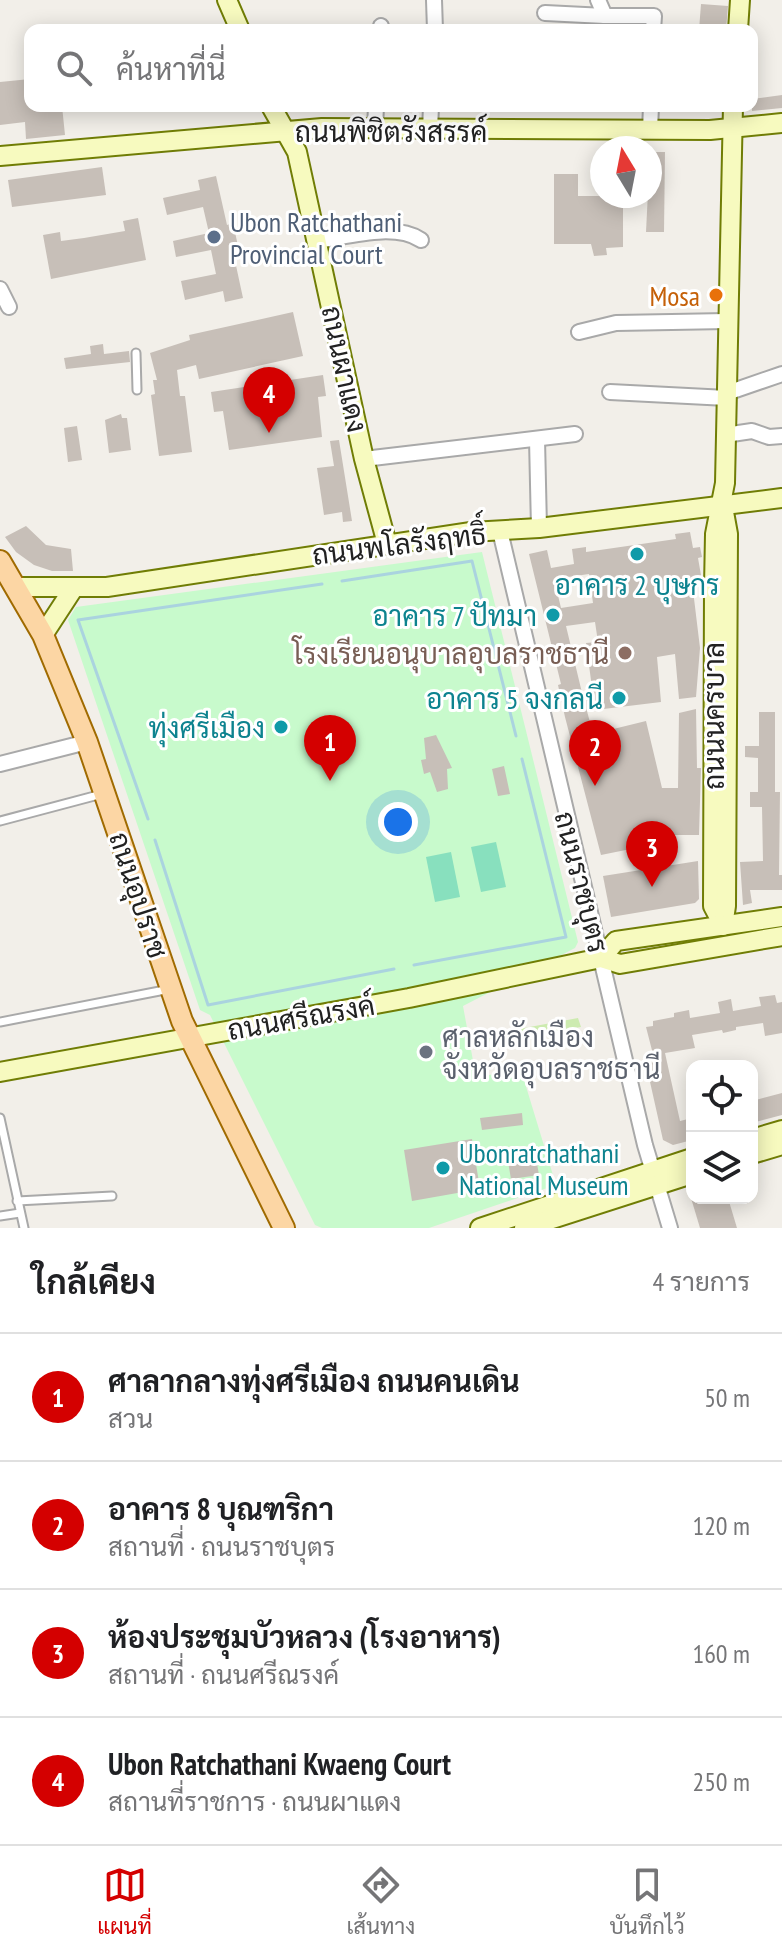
<!DOCTYPE html>
<html lang="th">
<meta charset="utf-8">
<style>
body{margin:0;font-family:"PT Sans Narrow",Sarabun,sans-serif;background:#f2f2f2;color:#202124}
.controls{position:absolute;right:24px;bottom:24px;display:grid;overflow:hidden;border-radius:16px;box-shadow:0 4px 20px #0003}
.controls button{width:72px;height:72px;display:grid;place-items:center;padding:0;border:0;border-bottom:2px solid #e0e0e0;background:#fff;color:#202124;font:40px sans-serif}
.compass{position:absolute;left:590px;top:136px;width:72px;height:72px;border-radius:50%;background:#fff;box-shadow:0 4px 20px #0003;rotate:350deg}
.you{position:absolute;left:398px;top:822px;width:28px;height:28px;margin:-20px;border:6px solid #fff;border-radius:50%;background:#1a73e8;box-shadow:0 0 0 12px #1a73e833}
.badge{display:grid;place-items:center;width:52px;height:52px;border-radius:50%;background:#d40000;color:#fff;font-size:26px;font-weight:700}
.pin{position:absolute;translate:-50% -66px;filter:drop-shadow(0 2px 4px #0008)}
.pin::after{content:'';position:absolute;top:42px;width:28px;height:24px;background:inherit;clip-path:polygon(0 0,100% 0,50% 100%)}
.list{margin:0;padding:0;list-style:none}
h2{display:flex;justify-content:space-between;align-items:center;height:104px;margin:0;padding:0 32px;font-size:34px}
h2 small{font-size:26px;font-weight:400;color:#757577}
.list li{display:grid;grid-template-columns:52px 1fr auto;gap:24px;align-items:center;box-sizing:border-box;height:128px;padding:0 32px;border-top:2px solid #e0e0e0}
.list b{display:block;font-size:30px;white-space:nowrap}
.list p{margin:0;font-size:26px;white-space:nowrap;color:#757577}
.list em{font-size:26px;font-style:normal;color:#757577}
.icon{flex:none;width:44px;height:44px;fill:none;stroke:currentColor;stroke-width:2;stroke-linecap:round;stroke-linejoin:round}
.map{position:relative;flex:none;width:782px;height:1228px;overflow:hidden}
.search{position:absolute;background:#fff;box-shadow:0 4px 20px #0003;left:24px;right:24px;top:24px;height:88px;display:flex;align-items:center;gap:20px;box-sizing:border-box;padding:0 28px;border-radius:16px;color:#757577;font-size:30px}
.sheet{height:616px;background:#fff}
nav{display:flex;justify-content:space-around;align-items:center;box-sizing:border-box;height:112px;border-top:2px solid #e0e0e0;background:#fff;font-size:22px;color:#757577}
nav a{display:grid;justify-items:center;gap:4px}
nav .on{color:#d40000}
.map>svg:first-child{display:block}
</style>
<div class="map">
<svg width="782" height="1228" viewBox="0 0 782 1228">
<rect width="100%" height="100%" fill="#f2efe9"/>
<!-- grass -->
<polygon fill="#cdebb0" points="578,1018 581,1027 486,1042 487,1035"/>
<!-- park -->
<polygon fill="#c8facc" points="482,552 578,942 575,948 463,1006 476,1077 521,1070 556,1185 429,1228 322,1228 315,1225 210,1015 200,1010 68,620 76,607"/>
<!-- pitch -->
<g fill="#88e0be">
<polygon points="496,842 506,887 481,892 471,847"/>
<polygon points="451,852 460,897 435,902 426,857"/>
</g>
<g fill="none" stroke-linecap="round" stroke-linejoin="round">
<!-- stream -->
<g stroke="#aad3df" stroke-width="3">
<polyline points="342,581 472,561 516,736"/>
<polyline points="148,819 78,620 322,584"/>
<polyline points="155,840 208,1005 394,969"/>
<polyline points="414,965 566,937 522,759"/>
</g>
</g>
<!-- building -->
<g fill="#c7bfb8" fill-rule="evenodd">
<polygon points="701,4 728,6 726,30 699,30"/>
<polygon points="30,79 30,106 62,106 65,135 26,139 25,122 0,125 0,82"/>
<polygon points="782,95 782,108 752,111 752,99"/>
<polygon points="650,152 665,152 664,232 646,232"/>
<polygon points="102,167 106,195 12,207 8,180"/>
<polygon points="554,174 578,174 578,196 623,196 623,247 606,248 607,255 594,256 591,244 554,244"/>
<polygon points="216,176 227,225 233,223 238,246 232,247 243,298 225,302 223,291 185,300 181,281 216,274 211,250 176,257 173,241 209,233 203,207 167,215 163,198 200,190 198,180"/>
<polygon points="138,218 146,260 51,279 43,235 60,232 61,241 84,238 125,231 123,221"/>
<polygon points="293,312 303,356 199,379 196,365 177,370 180,396 185,396 192,452 159,456 151,395 155,394 153,380 157,380 150,353 190,340 189,335"/>
<polygon points="103,344 104,354 129,351 130,362 66,369 64,358 91,354 90,346"/>
<polygon points="323,375 326,396 318,397 322,437 229,450 223,411 214,412 211,392"/>
<polygon points="121,414 122,418 127,418 131,450 109,453 105,420"/>
<polygon points="77,426 82,460 68,462 64,428"/>
<polygon points="339,440 352,521 343,522 342,512 324,515 317,468 334,466 330,441"/>
<polygon points="26,526 46,545 71,549 73,571 52,571 34,565 16,552 5,537"/>
<path d="M690,532L693,548L700,547L702,557L698,558L702,581L692,582L700,648L696,697L679,699L675,654L657,657L661,702L587,711L593,734L646,721L662,788H678L679,713L696,709L697,768H701L699,835H674L675,840L601,855L565,717L558,685L561,684L529,554L547,550L551,568L574,564L572,549L586,547V552L676,539L675,534ZM589,574L593,603L561,608L554,579ZM595,622L598,642L586,643L593,695L583,697L566,626Z"/>
<polygon points="759,712 775,712 775,792 780,792 779,875 782,875 782,890 750,890 752,903 743,905 740,862 763,861 762,807 750,807 750,792 758,792 758,758 745,757 745,746 759,746"/>
<polygon points="436,735 452,768 447,769 448,789 437,792 430,772 424,774 421,760 426,759 424,738"/>
<polygon points="504,766 510,794 498,796 492,769"/>
<polygon points="698,861 699,899 695,903 611,917 603,876"/>
<polygon points="775,995 777,1003 782,1002 782,1033 765,1036 763,1023 736,1027 736,1030 723,1033 722,1030 692,1035 695,1048 665,1053 680,1121 692,1118 692,1140 673,1145 663,1140 646,1064 655,1062 646,1027 653,1026 653,1021 674,1017 674,1013 689,1010 690,1018 720,1013 718,1002 731,999 733,1011 761,1006 759,997"/>
<polygon points="782,1093 782,1115 752,1123 752,1101"/>
<polygon points="522,1113 523,1125 482,1130 480,1118"/>
<polygon points="472,1139 480,1189 412,1201 404,1150"/>
<polygon points="535,1152 539,1175 511,1179 507,1156"/>
<polygon points="691,1198 728,1198 737,1228 700,1228"/>
</g>
<g fill="none" stroke-linecap="round" stroke-linejoin="round">
<!-- lane casing -->
<g stroke="#a9a9a9" stroke-width="11">
<g id="lane">
<polyline points="136,353 137,390"/>
<polyline points="0,821 102,794"/>
<polyline points="0,1022 170,989"/>
<polyline points="0,1118 24,1228"/>
<polyline points="17,1201 112,1196"/>
<polyline points="0,1216 20,1213"/>
</g>
</g>
<!-- street casing -->
<g stroke="#a9a9a9" stroke-width="18">
<g id="street">
<polyline points="434,0 435,30"/>
<polyline points="598,0 605,16 654,16 653,30"/>
<polyline points="545,13 605,16"/>
<polyline points="380,30 381,26"/>
<polyline points="375,128 376,106"/>
<polyline points="430,130 431,106"/>
<polyline points="650,130 651,106"/>
<path d="M317,241C347,237 394,222 421,240"/>
<polyline points="0,289 9,307"/>
<polyline points="579,332 616,323 727,321"/>
<polyline points="610,392 727,398"/>
<polyline points="727,393 782,374"/>
<polyline points="725,435 752,431 769,437 782,436"/>
<polyline points="537,439 539,528"/>
<polyline points="364,459 575,434"/>
<polyline points="500,531 645,1145 670,1228"/>
<polyline points="0,764 87,742"/>
</g>
</g>
<!-- secondary casing -->
<g stroke="#707d05" stroke-width="22">
<g id="secondary">
<polyline points="227,0 240,30"/>
<polyline points="738,30 740,0"/>
<polyline points="271,106 297,152 364,459 387,544"/>
<polyline points="0,156 322,128 710,130 782,123"/>
<polyline points="16,587 107,587 471,532 539,528 782,498"/>
<polyline points="43,635 73,589"/>
<polyline points="723,925 713,906 714,587 715,534 725,483 733,106"/>
<polyline points="723,926 726,906 728,534 724,512"/>
<polyline points="601,958 616,941 782,917"/>
<polyline points="0,1072 409,998 601,958 620,964 782,936"/>
<polyline points="752,1139 782,1130"/>
<polyline points="752,1154 782,1145"/>
<polyline points="480,1228 692,1158"/>
<polyline points="524,1228 692,1174"/>
</g>
</g>
<!-- primary casing -->
<g stroke="#a06b00" stroke-width="24">
<polyline id="primary" points="0,561 43,635 87,742 182,1021 284,1228"/>
</g>
<!-- lane -->
<use href="#lane" stroke="#fff" stroke-width="7"/>
<!-- street -->
<use href="#street" stroke="#fff" stroke-width="14"/>
<!-- secondary -->
<use href="#secondary" stroke="#f7fabf" stroke-width="18"/>
<!-- primary -->
<use href="#primary" stroke="#fcd6a4" stroke-width="20"/>
</g>
<!-- markers -->
<circle fill="#5c6f8a" stroke="#fff" stroke-width="3" cx="214" cy="237" r="8"/>
<circle fill="#e8710a" stroke="#fff" stroke-width="3" cx="716" cy="295" r="8"/>
<g fill="#0f9aa8" stroke="#fff" stroke-width="3">
<circle cx="637" cy="554" r="8"/>
<circle cx="553" cy="615" r="8"/>
<circle cx="619" cy="698" r="8"/>
<circle cx="281" cy="727" r="8"/>
<circle cx="443" cy="1168" r="8"/>
</g>
<circle fill="#8d6e63" stroke="#fff" stroke-width="3" cx="625" cy="653" r="8"/>
<circle fill="#6b7280" stroke="#fff" stroke-width="3" cx="426" cy="1052" r="8"/>
<g text-anchor="middle" dominant-baseline="central" stroke-width="6" stroke-linejoin="round" paint-order="stroke">
<!-- street labels -->
<g font-size="28" fill="#222" stroke="#fff">
<text x="391" y="131">ถนนพิชิตรังสรรค์</text>
<text transform="translate(345 369) rotate(78)">ถนนผาแดง</text>
<text transform="translate(399 544) rotate(-7)">ถนนพโลรังฤทธิ์</text>
<text transform="translate(713 716) rotate(-90)">ถนนนครบาล</text>
<text transform="translate(582 882) rotate(76)">ถนนราชบุตร</text>
<text transform="translate(139 895) rotate(72)">ถนนอุปราช</text>
<text transform="translate(301 1017) rotate(-10)">ถนนศรีณรงค์</text>
</g>
<!-- service labels -->
<g font-size="28" fill="#4e5e75" stroke="#fff" text-anchor="start">
<text x="230" y="221">Ubon Ratchathani<tspan x="230" dy="32">Provincial Court</tspan></text>
</g>
<!-- food labels -->
<g font-size="28" fill="#c56008" stroke="#fff" text-anchor="end">
<text x="700" y="295">Mosa</text>
</g>
<!-- culture labels -->
<g font-size="28" fill="#0d838f" stroke="#fff" text-anchor="end">
<text x="637" y="584" text-anchor="middle">อาคาร 2 บุษกร</text>
<text x="537" y="615">อาคาร 7 ปัทมา</text>
<text x="603" y="698">อาคาร 5 จงกลนี</text>
<text x="265" y="727">ทุ่งศรีเมือง</text>
<text x="459" y="1152" text-anchor="start">Ubonratchathani<tspan x="459" dy="32">National Museum</tspan></text>
</g>
<!-- education labels -->
<g font-size="28" fill="#785e54" stroke="#fff" text-anchor="end">
<text x="609" y="653">โรงเรียนอนุบาลอุบลราชธานี</text>
</g>
<!-- worship labels -->
<g font-size="28" fill="#5b616d" stroke="#fff" text-anchor="start">
<text x="442" y="1036">ศาลหลักเมือง<tspan x="442" dy="32">จังหวัดอุบลราชธานี</tspan></text>
</g>
</g>
</svg>
<div class="controls">
<button><svg class="icon" aria-label="locate" viewBox="0 0 24 24"><circle cx="12" cy="12" r="6"/><path d="M12 2v4M12 18v4M2 12h4M18 12h4"/></svg></button>
<button><svg class="icon" aria-label="layers" viewBox="0 0 24 24"><path d="M12 4l9 5-9 5-9-5zM3 14l9 5 9-5"/></svg></button>
</div>
<svg class="compass" viewBox="-18 -18 36 36"><path d="M0-13l5 13h-10z" fill="#e53935"/><path d="M0 13l5-13h-10z" fill="#757577"/></svg>
<div class="you"></div>
<div class="pin badge" style="left:330px;top:781px">1</div>
<div class="pin badge" style="left:595px;top:786px">2</div>
<div class="pin badge" style="left:652px;top:887px">3</div>
<div class="pin badge" style="left:269px;top:433px">4</div>
<div class="search"><svg class="icon" aria-label="search" viewBox="0 0 24 24"><circle cx="10" cy="10" r="6"/><path d="M15 15l6 6"/></svg>ค้นหาที่นี่</div>
</div>
<section class="sheet">
<h2>ใกล้เคียง<small>4 รายการ</small></h2>
<ul class="list">
<li><span class="badge">1</span><div><b>ศาลากลางทุ่งศรีเมือง ถนนคนเดิน</b><p>สวน</p></div><em>50 m</em></li>
<li><span class="badge">2</span><div><b>อาคาร 8 บุณฑริกา</b><p>สถานที่ · ถนนราชบุตร</p></div><em>120 m</em></li>
<li><span class="badge">3</span><div><b>ห้องประชุมบัวหลวง (โรงอาหาร)</b><p>สถานที่ · ถนนศรีณรงค์</p></div><em>160 m</em></li>
<li><span class="badge">4</span><div><b>Ubon Ratchathani Kwaeng Court</b><p>สถานที่ราชการ · ถนนผาแดง</p></div><em>250 m</em></li>
</ul>
</section>
<nav>
<a class="on"><svg class="icon" aria-label="map" viewBox="0 0 24 24"><path d="M3 6l6-2 6 2 6-2v14l-6 2-6-2-6 2zM9 4v14M15 6v14"/></svg>แผนที่</a>
<a><svg class="icon" aria-label="directions" viewBox="0 0 24 24"><path d="M12 3l9 9-9 9-9-9zM9 14v-3h6M13 9l2 2-2 2"/></svg>เส้นทาง</a>
<a><svg class="icon" aria-label="saved" viewBox="0 0 24 24"><path d="M7 4h10v16l-5-4-5 4z"/></svg>บันทึกไว้</a>
</nav>
